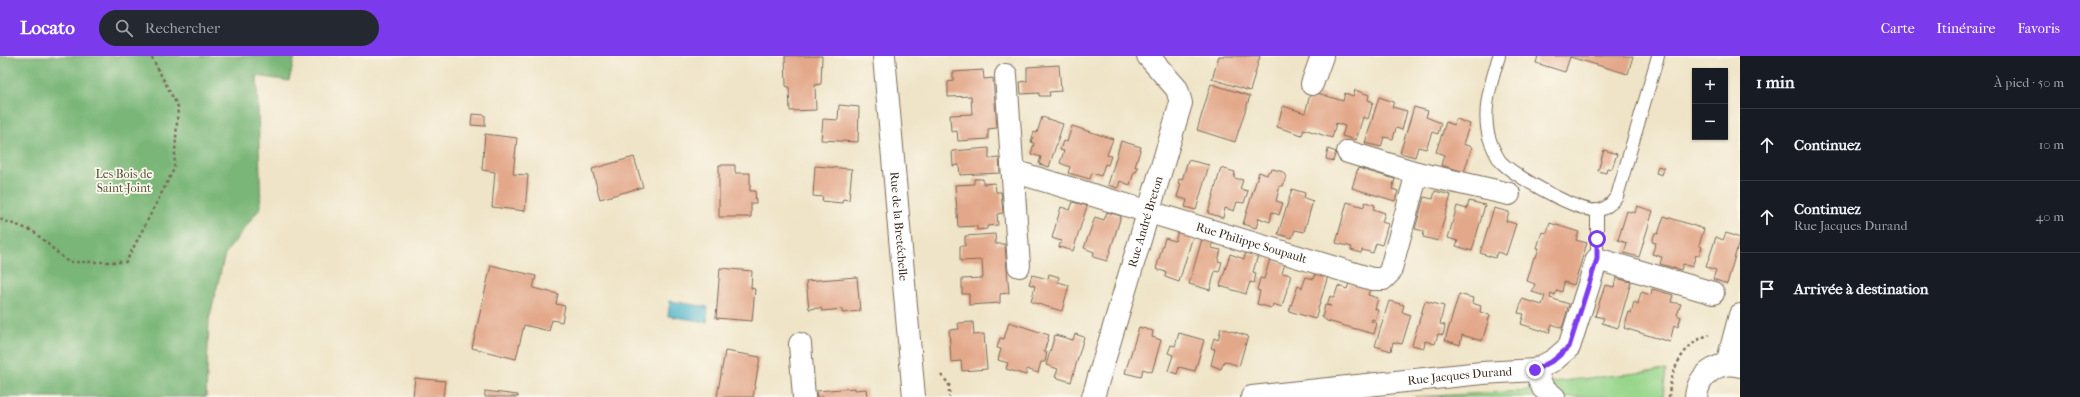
<!DOCTYPE html>
<html lang="fr">
<meta charset="utf-8">
<style>
body{margin:0;font-family:"IM FELL French Canon",serif;background:#242831;color:#f1f3f6}
.controls{position:absolute;right:12px;top:12px;display:grid;overflow:hidden;border-radius:0px;box-shadow:0 1px 3px #0004}
.controls button{width:36px;height:36px;display:grid;place-items:center;padding:0;border:0;border-bottom:1px solid #363941;background:#171b24;color:#f1f3f6;font:20px sans-serif}
.stop{position:absolute;width:12px;height:12px;margin:-9px;border:3px solid #7c3aed;border-radius:50%;background:#fff}
.stop.end{background:#7c3aed;border-color:#fff;box-shadow:0 1px 4px #0008}
.list{margin:0;padding:0;list-style:none}
h2{display:flex;justify-content:space-between;align-items:center;height:52px;margin:0;padding:0 16px;font-size:17px}
h2 small{font-size:13px;font-weight:400;color:#9ea1a6}
.list li{display:grid;grid-template-columns:26px 1fr auto;gap:12px;align-items:center;box-sizing:border-box;height:72px;padding:0 16px;border-top:1px solid #363941}
.list b{display:block;font-size:15px;white-space:nowrap}
.list p{margin:0;font-size:13px;white-space:nowrap;color:#9ea1a6}
.list em{font-size:13px;font-style:normal;color:#9ea1a6}
.icon{flex:none;width:22px;height:22px;fill:none;stroke:currentColor;stroke-width:2;stroke-linecap:round;stroke-linejoin:round}
.map{position:relative;flex:none;width:1740px;height:341px;overflow:hidden}
header{display:flex;align-items:center;gap:24px;box-sizing:border-box;height:56px;padding:0 20px;background:#7c3aed;color:#fff}
header strong{font-size:19px}
nav{display:flex;gap:22px;margin-inline-start:auto;font-size:14px}
.search{width:280px;height:36px;background:#242831;display:flex;align-items:center;gap:10px;box-sizing:border-box;padding:0 14px;border-radius:22px;color:#9ea1a6;font-size:15px}
main{display:flex}
aside{flex:1;background:#171b24}
.map>svg:first-child{display:block}
</style>
<header>
<strong>Locato</strong>
<div class="search"><svg class="icon" aria-label="search" viewBox="0 0 24 24"><circle cx="10" cy="10" r="6"/><path d="M15 15l6 6"/></svg>Rechercher</div>
<nav><a>Carte</a><a>Itinéraire</a><a>Favoris</a></nav>
</header>
<main>
<div class="map">
<svg width="1740" height="341" viewBox="0 0 1740 341">
<rect width="100%" height="100%" fill="#fbf7ec"/>
<filter id="ink" filterUnits="userSpaceOnUse"><feTurbulence type="fractalNoise" baseFrequency=".025" numOctaves="2"/><feDisplacementMap in="SourceGraphic" scale="8" xChannelSelector="R" yChannelSelector="G"/><feConvolveMatrix kernelMatrix="1 2 1 2 8 2 1 2 1" color-interpolation-filters="sRGB"/></filter>
<filter id="wash" filterUnits="userSpaceOnUse"><feTurbulence type="fractalNoise" baseFrequency=".012" numOctaves="4" result="noise"/><feDisplacementMap in="SourceGraphic" scale="16" xChannelSelector="R" yChannelSelector="G"/><feGaussianBlur stdDeviation="0.9" result="paint"/><feColorMatrix in="noise" values="0 0 0 0 0 0 0 0 0 0 0 0 0 0 0 0 0 1.4 0 .05"/><feComposite in="paint" operator="in"/></filter>
<g filter="url(#wash)">
<rect width="100%" height="100%" fill="#efe4c7"/>
<!-- green -->
<polygon fill="#97d58b" stroke="#698054" points="1666,314 1663,341 1414,341 1523,335 1551,326"/>
<!-- forest -->
<polygon fill="#79b677" stroke="#5a704a" points="0,0 295,0 289,25 257,20 261,151 225,198 209,264 206,341 0,341"/>
<!-- water -->
<polygon fill="#4bb3ca" stroke="#436e74" points="670,245 708,251 707,266 668,260"/>
<g id="blocks">
<!-- building -->
<g fill="#e3a789">
<polygon points="785,0 822,0 821,28 815,29 816,54 790,55 789,31 786,30"/>
<polygon points="1219,0 1260,0 1250,35 1212,23"/>
<polygon points="1538,0 1633,0 1628,18 1570,1 1565,16 1536,7"/>
<polygon points="1059,9 1061,35 1049,36 1050,40 1039,40 1039,37 1021,38 1020,26 1027,25 1027,11"/>
<polygon points="983,14 984,23 993,22 997,72 988,73 988,83 958,85 957,75 951,76 950,59 972,58 971,40 948,41 948,26 953,25 953,16"/>
<polygon points="1211,28 1250,40 1235,86 1197,74"/>
<polygon points="1355,34 1369,39 1368,44 1373,46 1368,63 1363,61 1356,84 1342,80 1345,70 1336,67 1332,82 1304,73 1302,79 1277,71 1283,50 1305,57 1311,35 1343,45 1345,37 1353,40"/>
<polygon points="1379,41 1394,46 1392,51 1407,55 1402,74 1396,72 1393,83 1384,81 1381,91 1365,87"/>
<polygon points="839,49 859,51 858,86 821,84 823,63 838,64"/>
<polygon points="1414,51 1428,55 1426,61 1441,67 1438,78 1432,76 1426,93 1418,91 1415,101 1400,97"/>
<polygon points="472,58 485,59 485,70 471,69"/>
<polygon points="1042,61 1063,68 1049,111 1039,108 1041,101 1031,98 1034,87 1031,86 1034,76 1037,77"/>
<polygon points="1456,63 1470,68 1463,88 1472,91 1464,116 1441,109 1444,99 1436,96 1446,66 1454,69"/>
<polygon points="1072,70 1113,83 1107,99 1111,100 1108,109 1105,108 1101,120 1092,117 1090,123 1068,117 1070,111 1060,107 1064,95 1060,94 1063,85 1067,86"/>
<polygon points="485,78 517,82 513,118 528,119 525,155 492,151 495,116 482,114"/>
<polygon points="1121,85 1141,91 1135,111 1138,111 1136,116 1134,116 1130,129 1120,125 1118,132 1108,129"/>
<polygon points="989,92 989,103 999,102 1000,117 960,119 959,109 953,110 952,95"/>
<polygon points="1328,93 1336,96 1333,105 1326,103"/>
<polygon points="1604,94 1617,98 1612,113 1607,112 1606,117 1598,115"/>
<polygon points="634,101 643,131 600,143 592,113"/>
<polygon points="1188,104 1209,109 1196,154 1185,151 1187,144 1177,141 1181,128 1178,127 1179,123 1182,124"/>
<polygon points="719,109 735,109 735,117 750,117 750,135 755,135 756,147 751,147 751,161 719,161"/>
<polygon points="815,110 852,113 849,144 843,143 842,147 822,145 823,141 813,140"/>
<polygon points="1658,110 1664,112 1662,119 1656,117"/>
<polygon points="1221,112 1235,116 1234,122 1243,124 1240,133 1248,135 1244,147 1237,146 1234,155 1225,152 1223,162 1208,157"/>
<polygon points="1358,112 1395,123 1392,133 1398,135 1395,145 1352,132"/>
<polygon points="1273,113 1283,116 1286,121 1283,130 1280,130 1276,145 1283,147 1279,159 1272,156 1270,166 1259,162 1256,172 1243,168 1259,116 1267,119 1268,116"/>
<polygon points="974,123 983,123 983,128 995,127 996,136 1001,136 1003,157 997,158 998,169 987,170 987,173 977,174 977,170 958,171 955,129 974,128"/>
<polygon points="1292,133 1305,137 1304,142 1313,145 1304,176 1295,174 1292,182 1278,178"/>
<polygon points="1435,135 1451,139 1438,185 1423,181 1424,175 1415,173 1424,141 1433,143"/>
<polygon points="1469,145 1485,149 1472,195 1456,190 1458,185 1448,182 1457,150 1467,153"/>
<polygon points="1073,146 1087,150 1073,195 1059,191 1061,185 1052,182 1061,151 1070,154"/>
<polygon points="1347,146 1364,151 1365,146 1375,149 1373,153 1385,157 1382,166 1388,168 1382,189 1376,187 1373,197 1362,194 1361,197 1351,194 1352,191 1336,187"/>
<polygon points="1637,150 1653,155 1639,201 1624,197 1627,187 1618,184 1627,155 1635,157"/>
<polygon points="1494,152 1509,156 1506,165 1516,168 1506,199 1497,196 1495,202 1480,197"/>
<polygon points="1107,156 1121,160 1107,205 1093,201 1094,196 1084,192 1095,161 1104,164"/>
<polygon points="1664,160 1704,173 1699,189 1702,191 1699,200 1696,199 1692,211 1683,208 1681,214 1660,208 1662,201 1652,198 1656,187 1652,186 1655,177 1658,178"/>
<polygon points="1550,167 1579,176 1576,184 1587,187 1574,229 1564,226 1562,236 1557,234 1555,239 1551,237 1550,242 1569,248 1562,272 1552,268 1549,277 1521,268 1524,258 1518,257 1522,243 1542,249 1545,240 1532,236 1535,228 1527,225 1534,201 1536,201 1539,192 1537,192 1542,176 1547,177"/>
<polygon points="1178,175 1193,180 1179,226 1165,221 1166,216 1156,213 1165,182 1175,185"/>
<polygon points="1726,177 1740,182 1727,228 1713,223 1716,214 1706,211 1716,181 1723,184"/>
<polygon points="995,178 996,188 1005,188 1009,237 1000,238 1000,247 969,249 969,238 962,238 962,223 983,222 982,204 960,205 960,190 965,190 965,180"/>
<polygon points="1202,183 1213,186 1211,192 1221,194 1218,205 1222,206 1219,216 1215,215 1210,234 1189,228"/>
<polygon points="1246,196 1258,199 1253,216 1256,217 1254,227 1250,226 1246,238 1220,230 1230,198 1244,203"/>
<polygon points="1270,203 1285,208 1282,217 1291,219 1282,251 1273,248 1272,252 1257,248 1260,235 1257,234 1260,222 1264,223"/>
<polygon points="491,209 536,220 533,232 558,238 556,248 565,250 562,266 552,264 549,275 524,269 516,303 472,292"/>
<polygon points="720,212 752,215 751,232 755,233 752,265 716,262"/>
<polygon points="1316,217 1328,220 1315,263 1289,255 1298,230 1302,232 1306,221 1314,223"/>
<polygon points="1049,218 1059,221 1058,226 1069,229 1062,255 1031,246 1035,230 1029,228 1032,219 1048,223"/>
<polygon points="857,221 860,255 842,257 842,253 822,255 821,252 809,253 806,225"/>
<polygon points="1616,222 1631,226 1618,272 1602,267 1604,262 1595,260 1605,229 1614,231"/>
<polygon points="1349,227 1370,233 1368,239 1378,242 1375,253 1378,254 1375,264 1372,263 1371,265 1377,267 1374,278 1327,265 1322,261 1325,249 1331,250 1327,249 1330,240 1334,242 1338,230 1347,233"/>
<polygon points="1652,233 1673,239 1671,246 1681,248 1677,259 1681,261 1678,271 1674,269 1670,286 1624,272 1629,256 1631,257 1634,246 1638,248 1641,236 1651,239"/>
<polygon points="1459,238 1473,242 1472,247 1481,250 1480,256 1490,259 1482,285 1462,279 1460,289 1445,284"/>
<polygon points="1389,245 1404,249 1402,256 1411,259 1402,288 1393,286 1391,295 1375,290"/>
<polygon points="1425,245 1444,250 1440,268 1445,269 1443,279 1438,278 1435,288 1425,285 1424,292 1412,289"/>
<polygon points="973,266 974,279 984,278 987,313 962,315 961,305 951,306 949,274 959,273 958,267"/>
<polygon points="1009,266 1049,279 1044,296 1047,296 1045,306 1041,306 1038,317 1027,313 1026,319 1006,313 1008,307 998,304 1001,293 997,292 1000,282 1004,283"/>
<polygon points="1139,271 1153,275 1152,281 1161,284 1152,316 1143,313 1141,321 1125,317"/>
<polygon points="1221,272 1248,280 1239,310 1224,305 1221,313 1211,309 1215,293 1211,292 1214,282 1218,284"/>
<polygon points="1179,277 1204,284 1195,315 1179,311 1177,318 1168,315 1173,299 1168,297 1171,289 1175,290"/>
<polygon points="1075,278 1084,281 1071,326 1055,321 1058,313 1046,309 1055,279 1073,284"/>
<polygon points="725,295 760,301 753,341 717,341"/>
<polygon points="415,322 445,325 443,341 413,341"/>
<polygon points="855,332 855,334 866,333 867,341 817,341 816,335"/>
<polygon points="485,335 518,339 518,341 485,341"/>
</g>
</g>
</g>
<g filter="url(#ink)">
<use href="#blocks" fill-opacity="0" stroke="#7a6b59" stroke-width="1"/>
<g fill="none" stroke-linecap="round" stroke-linejoin="round">
<!-- service casing -->
<g stroke="#7a6b59" stroke-width="14">
<g id="service">
<path d="M1499,0C1491,27 1480,59 1491,87C1493,92 1497,101 1501,106C1515,120 1580,158 1599,154C1608,152 1612,146 1617,140L1658,0"/>
<polyline points="1597,203 1597,154"/>
</g>
</g>
<!-- minor casing -->
<g stroke="#7a6b59" stroke-width="24">
<g id="minor">
<path id="s1" d="M884,0L914,341"/>
<polyline points="1006,19 1019,210"/>
<polyline points="1312,28 1322,0"/>
<polyline points="1348,96 1417,117 1509,138"/>
<path id="s2" d="M1013,115L1372,223H1383L1390,216L1417,117"/>
<polyline points="800,288 804,341"/>
<polyline points="1727,308 1740,259"/>
<polyline points="1535,314 1543,332 1554,341"/>
<path id="s3" d="M1093,341L1181,47L1177,33L1148,0"/>
<path id="s4" d="M1252,341L1482,317L1535,314L1554,304L1569,291L1597,203L1713,237"/>
<path d="M1696,341C1698,319 1718,304 1740,310"/>
</g>
</g>
<!-- path -->
<g stroke="#7a6b59" stroke-width="2.5" stroke-dasharray="3 3" stroke-linecap="butt">
<polyline points="0,163 33,175 68,206 126,206 174,113 178,51 151,0"/>
<polyline points="941,319 949,328 949,341"/>
<path d="M1669,341C1670,315 1683,287 1709,279"/>
</g>
<!-- service -->
<use href="#service" stroke="#fff" stroke-width="12"/>
<!-- minor -->
<use href="#minor" stroke="#fff" stroke-width="22"/>
</g>
</g>
<g fill="none" stroke-linecap="round" stroke-linejoin="round" filter="url(#ink)">
<!-- route -->
<polyline stroke="#7c3aed" stroke-width="5" points="1535,314 1554,304 1569,291 1597,203 1597,183"/>
</g>
<g text-anchor="middle" dominant-baseline="central" stroke-width="3.5" stroke-linejoin="round" paint-order="stroke">
<!-- park labels -->
<g font-size="12" fill="#525539" stroke="#fbf7ec">
<text x="124" y="118">Les Bois de<tspan x="124" dy="14">Saint-Joint</tspan></text>
</g>
<!-- street labels -->
<g font-size="12" fill="#3b2a1e" stroke="#fbf7ec">
<text stroke="none"><textPath href="#s3" startOffset="183">Rue André Breton</textPath></text>
<text stroke="none"><textPath href="#s1" startOffset="171">Rue de la Bretéchelle</textPath></text>
<text stroke="none"><textPath href="#s2" startOffset="249">Rue Philippe Soupault</textPath></text>
<text stroke="none"><textPath href="#s4" startOffset="209">Rue Jacques Durand</textPath></text>
</g>
</g>
</svg>
<div class="controls">
<button>+</button>
<button>−</button>
</div>
<div class="stop" style="left:1597px;top:183px"></div>
<div class="stop end" style="left:1535px;top:314px"></div>
</div>
<aside>
<h2>1 min<small>À pied · 50 m</small></h2>
<ul class="list">
<li><svg class="icon" aria-label="ahead" viewBox="0 0 24 24"><path d="M12 20V5M6 11l6-6 6 6"/></svg><div><b>Continuez</b></div><em>10 m</em></li>
<li><svg class="icon" aria-label="ahead" viewBox="0 0 24 24"><path d="M12 20V5M6 11l6-6 6 6"/></svg><div><b>Continuez</b><p>Rue Jacques Durand</p></div><em>40 m</em></li>
<li><svg class="icon" aria-label="arrive" viewBox="0 0 24 24"><path d="M6 21V4h12l-3 4 3 4H6"/></svg><div><b>Arrivée à destination</b></div></li>
</ul>
</aside>
</main>
